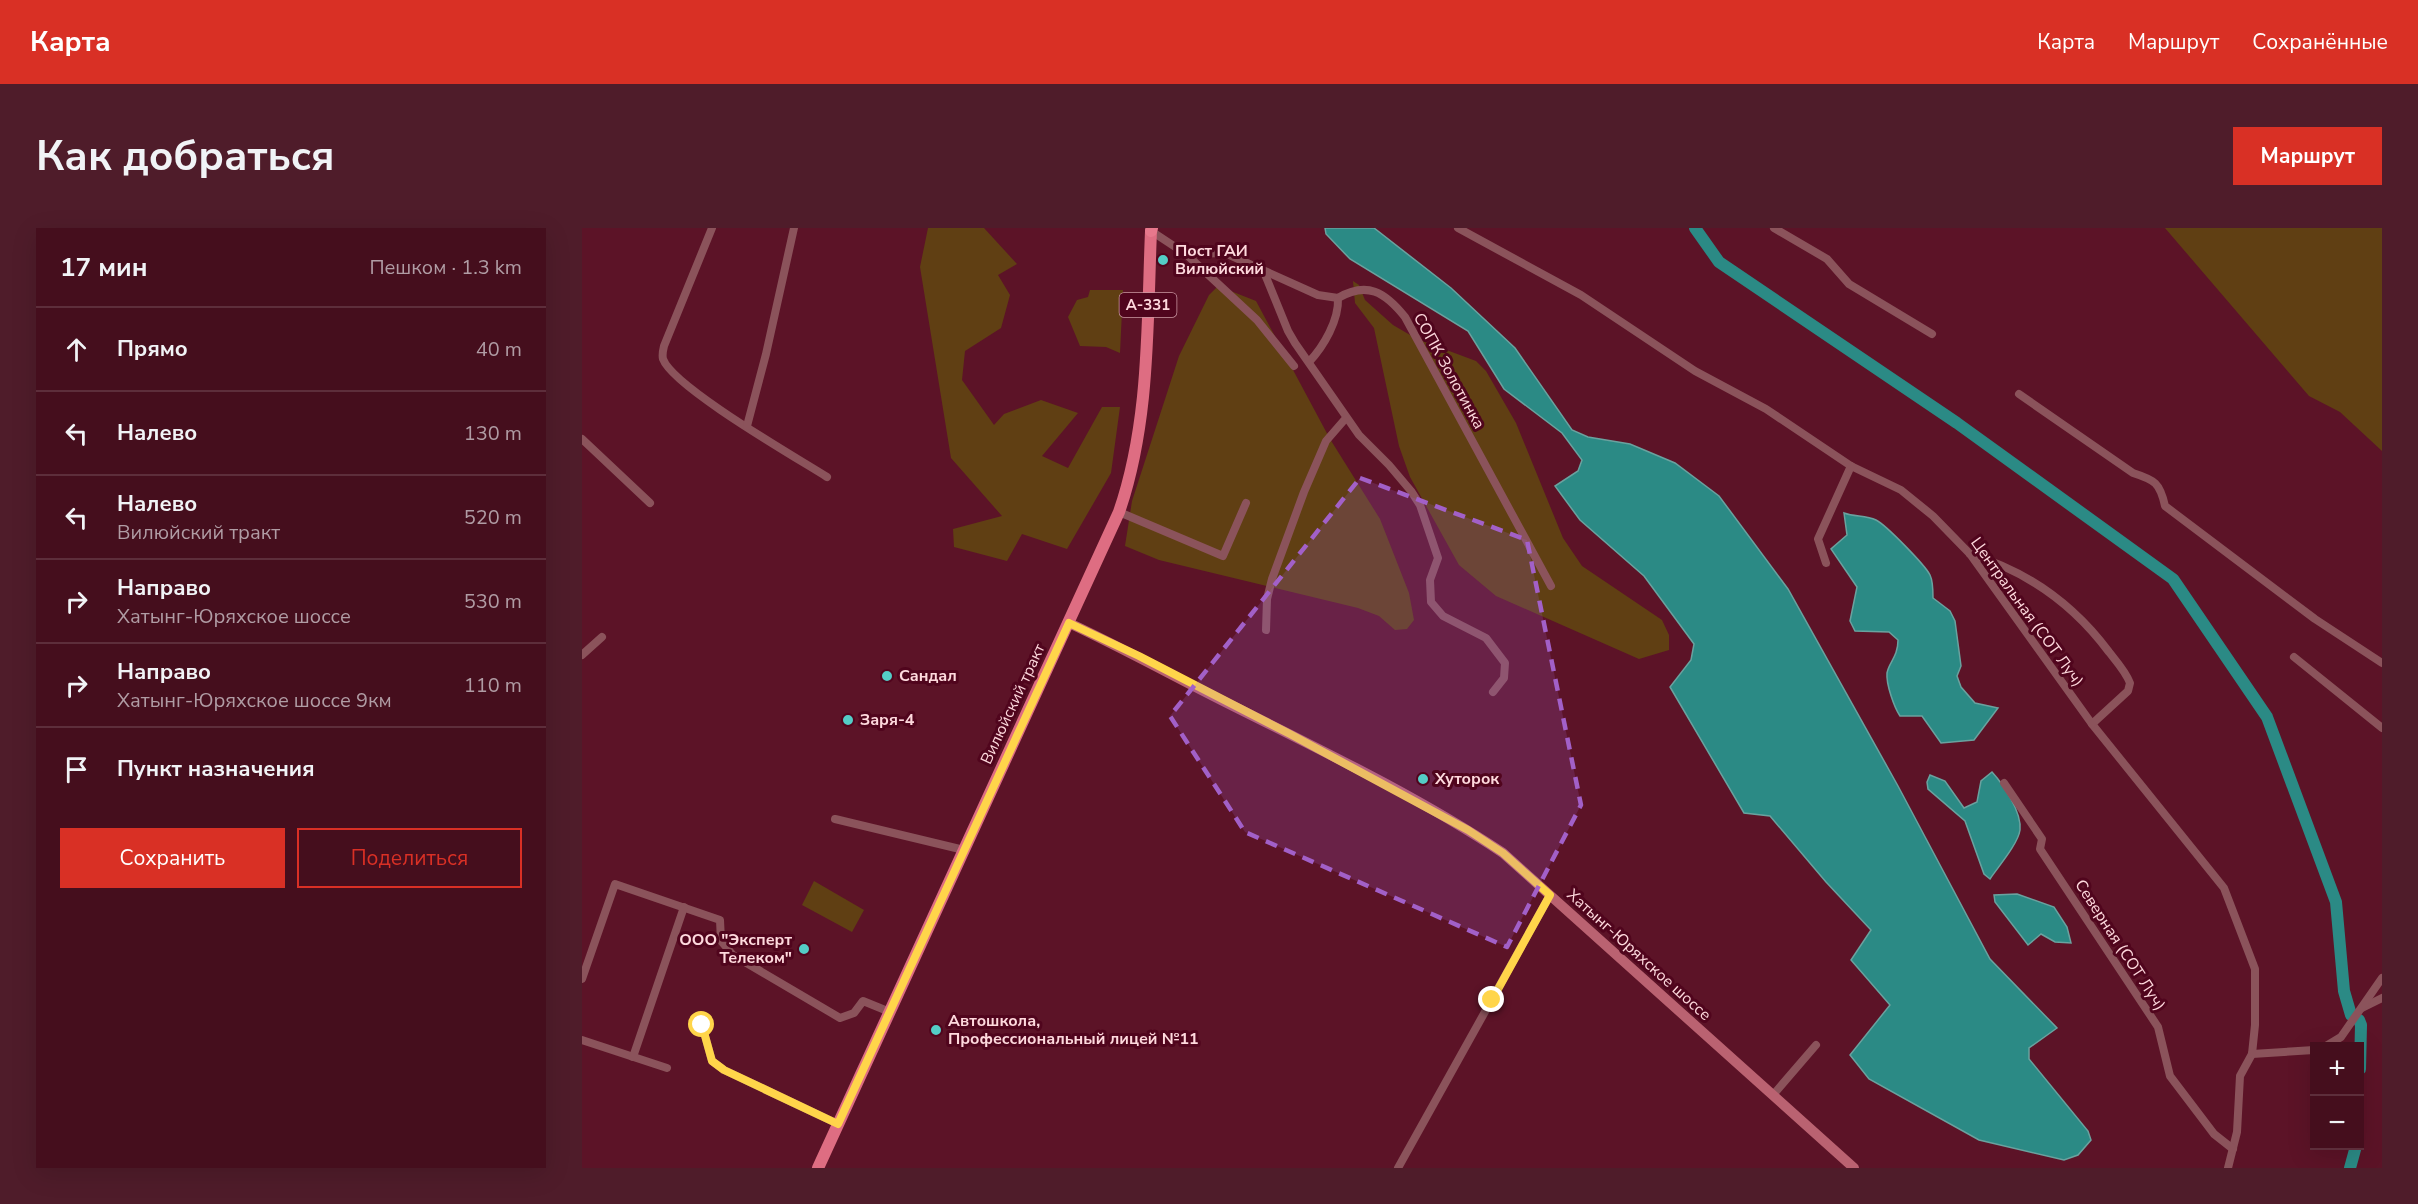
<!DOCTYPE html>
<html lang="ru">
<meta charset="utf-8">
<style>
body{margin:0;font-family:"Nunito Sans",sans-serif;background:#4f1c2a;color:#f1f3f6}
.controls{position:absolute;right:18px;bottom:18px;display:grid;overflow:hidden;border-radius:0px;box-shadow:0 6px 24px #0002}
.controls button{width:54px;height:54px;display:grid;place-items:center;padding:0;border:0;border-bottom:2px solid #5d2e3b;background:#450e1d;color:#f1f3f6;font:30px sans-serif}
.stop{position:absolute;width:18px;height:18px;margin:-14px;border:4px solid #ffd54a;border-radius:50%;background:#fff}
.stop.end{background:#ffd54a;border-color:#fff;box-shadow:0 2px 6px #0008}
.list{margin:0;padding:0;list-style:none}
h2{display:flex;justify-content:space-between;align-items:center;height:78px;margin:0;padding:0 24px;font-size:26px}
h2 small{font-size:20px;font-weight:400;color:#b09ca4}
.list li{display:grid;grid-template-columns:39px 1fr auto;gap:18px;align-items:center;box-sizing:border-box;height:84px;padding:0 24px;border-top:2px solid #5d2e3b}
.list b{display:block;font-size:22px;white-space:nowrap}
.list p{margin:0;font-size:20px;white-space:nowrap;color:#b09ca4}
.list em{font-size:20px;font-style:normal;color:#b09ca4}
.actions{display:flex;gap:12px;padding:18px 24px}
.actions a{flex:1;padding:14px 0;border:2px solid #d93025;border-radius:0px;text-align:center;font-size:21px;color:#d93025}
.actions .main{background:#d93025;color:#fff}
.icon{flex:none;width:33px;height:33px;fill:none;stroke:currentColor;stroke-width:2;stroke-linecap:round;stroke-linejoin:round}
.map{position:relative;flex:none;width:1800px;height:940px;overflow:hidden;border-radius:0px}
header{display:flex;align-items:center;gap:36px;box-sizing:border-box;height:84px;padding:0 30px;background:#d93025;color:#fff}
header strong{font-size:28px}
nav{display:flex;gap:33px;margin-inline-start:auto;font-size:21px}
.intro{display:flex;align-items:center;justify-content:space-between;box-sizing:border-box;height:144px;padding:0 36px}
h1{margin:0;font-size:42px}
.button{padding:15px 27px;border-radius:0px;background:#d93025;color:#fff;font-size:21px;font-weight:700}
main{display:flex;gap:36px;padding:0 36px}
aside{flex:1;background:#450e1d;border-radius:0px;box-shadow:0 6px 24px #0002}
.map>svg:first-child{display:block}
</style>
<header>
<strong>Карта</strong>
<nav><a>Карта</a><a>Маршрут</a><a>Сохранённые</a></nav>
</header>
<div class="intro"><h1>Как добраться</h1><a class="button">Маршрут</a></div>
<main>
<aside>
<h2>17 мин<small>Пешком · 1.3 km</small></h2>
<ul class="list">
<li><svg class="icon" aria-label="ahead" viewBox="0 0 24 24"><path d="M12 20V5M6 11l6-6 6 6"/></svg><div><b>Прямо</b></div><em>40 m</em></li>
<li><svg class="icon" aria-label="left" viewBox="0 0 24 24"><path d="M17 20v-9H6M10 6l-5 5 5 5"/></svg><div><b>Налево</b></div><em>130 m</em></li>
<li><svg class="icon" aria-label="left" viewBox="0 0 24 24"><path d="M17 20v-9H6M10 6l-5 5 5 5"/></svg><div><b>Налево</b><p>Вилюйский тракт</p></div><em>520 m</em></li>
<li><svg class="icon" aria-label="right" viewBox="0 0 24 24"><path d="M7 20v-9h11M14 6l5 5-5 5"/></svg><div><b>Направо</b><p>Хатынг-Юряхское шоссе</p></div><em>530 m</em></li>
<li><svg class="icon" aria-label="right" viewBox="0 0 24 24"><path d="M7 20v-9h11M14 6l5 5-5 5"/></svg><div><b>Направо</b><p>Хатынг-Юряхское шоссе 9км</p></div><em>110 m</em></li>
<li><svg class="icon" aria-label="arrive" viewBox="0 0 24 24"><path d="M6 21V4h12l-3 4 3 4H6"/></svg><div><b>Пункт назначения</b></div></li>
</ul>
<div class="actions"><a class="main">Сохранить</a><a>Поделиться</a></div>
</aside>
<div class="map">
<svg width="1800" height="940" viewBox="0 0 1800 940">
<rect width="100%" height="100%" fill="#5c1327"/>
<!-- green -->
<g fill="#603f13">
<polygon points="346,0 402,0 435,36 416,47 428,67 419,100 383,123 380,152 412,197 422,186 459,172 496,185 460,228 486,240 520,179 538,179 529,245 485,321 440,306 425,333 372,319 371,301 420,288 369,230 338,39"/>
<polygon points="1583,0 1800,0 1800,223 1758,184 1727,168"/>
<polygon points="771,53 777,57 783,72 811,97 835,111 894,133 904,143 934,195 981,310 1000,338 1080,392 1087,407 1087,422 1057,431 914,368 877,337 828,249 817,218 792,100 773,75"/>
<polygon points="636,58 674,73 748,211 798,291 827,365 832,392 825,401 813,402 797,388 776,380 577,332 543,318 550,273 597,128 627,67"/>
<polygon points="508,62 541,62 538,125 524,119 498,118 486,89 495,72 506,69"/>
<polygon points="232,653 282,682 270,704 220,677"/>
</g>
<!-- water -->
<g fill="#2b8a85" stroke="#6aa29f" stroke-width="1.5">
<polygon points="743,0 792,0 869,60 933,120 990,202 1006,209 1048,216 1093,235 1137,268 1206,361 1316,558 1408,731 1475,800 1447,820 1447,831 1506,903 1509,912 1496,927 1482,932 1397,912 1287,851 1268,827 1308,777 1269,732 1289,702 1244,654 1188,588 1162,585 1088,459 1109,432 1112,416 1062,348 998,292 973,258 996,243 1000,232 980,205 922,161 886,103 768,31 744,6"/>
<path d="M1262,285C1273,289 1284,287 1294,292C1304,297 1343,337 1348,347C1351,353 1351,363 1351,370L1368,383L1373,393L1379,438L1375,448L1379,459L1393,475L1416,480L1392,512L1359,515L1340,488H1318C1312,479 1304,456 1305,445C1307,434 1316,429 1316,412L1307,404L1273,403L1268,393L1275,359L1249,321L1265,307Z"/>
<path d="M1410,544C1421,556 1440,584 1438,602C1436,616 1416,639 1408,651L1402,646L1383,593L1346,561L1345,554L1348,547L1363,553L1382,580L1395,574L1399,553Z"/>
<polygon points="1435,666 1472,679 1485,699 1489,715 1473,714 1459,706 1446,717 1413,674 1412,667"/>
</g>
<g fill="none" stroke-linecap="round" stroke-linejoin="round">
<!-- river -->
<g stroke="#2b8a85" stroke-width="12">
<polyline points="1113,0 1137,34 1375,195 1591,351 1685,489 1754,674 1762,763 1769,787"/>
<polyline points="1777,792 1779,797 1778,841"/>
<polyline points="1768,940 1774,918"/>
</g>
<!-- minor -->
<g stroke="#8b535b" stroke-width="8">
<path d="M130,0L82,118C81,122 80,127 81,131C91,159 215,230 245,249"/>
<polyline points="876,0 999,67 1113,143 1184,181 1269,238 1319,262 1351,288 1388,326 1510,496 1642,660 1673,741 1673,797 1670,826 1658,848 1655,904 1646,940"/>
<polyline points="1192,0 1245,31 1267,56 1350,106"/>
<polyline points="569,3 604,26 675,92 712,138"/>
<path d="M604,26L643,25L736,67L756,70C785,53 803,64 823,89L969,358"/>
<polyline points="682,44 706,103 713,115 777,207 807,237 829,263 838,277 856,330 848,352 849,374 861,388 904,410 923,435 922,450 911,464"/>
<path d="M727,134C742,118 757,92 756,70"/>
<path d="M1437,166L1551,245C1573,252 1578,255 1583,278L1733,391L1800,435"/>
<polyline points="165,198 184,126 212,0"/>
<polyline points="0,211 68,275"/>
<polyline points="537,284 641,328 664,275"/>
<path d="M1388,326C1445,343 1492,377 1527,424C1535,434 1544,444 1548,455L1546,463L1510,496"/>
<polyline points="1244,335 1236,311 1269,238"/>
<polyline points="684,402 685,371 690,351 722,264 744,213 764,190"/>
<polyline points="0,427 20,409"/>
<polyline points="1712,429 1800,500"/>
<polyline points="1422,555 1460,611 1458,621 1576,799 1588,848 1632,906 1651,921"/>
<polyline points="253,591 382,622"/>
<polyline points="0,751 33,656 138,692 139,713 151,727 258,790 272,785 281,773 308,784"/>
<polyline points="1780,780 1800,770"/>
<polyline points="120,797 130,833 142,842 256,896"/>
<polyline points="0,812 85,840"/>
<polyline points="1744,818 1759,809 1800,750"/>
<polyline points="1670,826 1732,822"/>
<polyline points="51,829 102,679"/>
<polyline points="1191,867 1234,817"/>
<polyline points="816,940 968,667"/>
</g>
<!-- secondary -->
<path stroke="#ba6271" stroke-width="10" d="M487,395C545,422 600,453 657,481C747,526 838,570 921,625L1272,940"/>
<!-- primary -->
<path stroke="#de6d82" stroke-width="12" d="M236,940L537,284C568,194 565,97 569,3"/>
<!-- trunk -->
<polyline stroke="#e7788c" stroke-width="12" points="569,3 570,0"/>
</g>
<g fill="none" stroke-linecap="round" stroke-linejoin="round">
<!-- route -->
<polyline stroke="#ffd54a" stroke-width="8" points="120,797 130,833 142,842 256,896 487,395 557,428 708,506 886,602 921,625 968,667 910,772"/>
</g>
<!-- marked area -->
<path fill="#a260c8" fill-opacity="0.2" stroke="#a260c8" stroke-width="4.5" stroke-dasharray="12 8" stroke-linejoin="round" d="M778,250L945,312L999,577L925,719L663,604L588,488Z"/>
<!-- markers -->
<g fill="#54cdc6" stroke="#50051d" stroke-width="2">
<circle cx="581" cy="32" r="6"/>
<circle cx="305" cy="448" r="6"/>
<circle cx="266" cy="492" r="6"/>
<circle cx="841" cy="551" r="6"/>
<circle cx="222" cy="721" r="6"/>
<circle cx="354" cy="802" r="6"/>
</g>
<g text-anchor="middle" dominant-baseline="central" stroke-width="6" stroke-linejoin="round" paint-order="stroke">
<!-- shield labels -->
<rect fill="#50051d" stroke="#ca99a3" stroke-width="1.5" x="537.5" y="65" width="57" height="24" rx="4.5"/>
<g font-size="15" font-weight="bold" fill="#fed9dd">
<text x="566" y="77">А-331</text>
</g>
<!-- poi labels -->
<g font-size="16" font-weight="bold" fill="#fed9dd" stroke="#50051d" text-anchor="start">
<text x="593" y="23">Пост ГАИ<tspan x="593" dy="18">Вилюйский</tspan></text>
<text x="317" y="448">Сандал</text>
<text x="278" y="492">Заря-4</text>
<text x="853" y="551">Хуторок</text>
<text x="210" y="712" text-anchor="end">ООО "Эксперт<tspan x="210" dy="18">Телеком"</tspan></text>
<text x="366" y="793">Автошкола,<tspan x="366" dy="18">Профессиональный лицей №11</tspan></text>
</g>
<!-- street labels -->
<g font-size="16" fill="#fed9dd" stroke="#50051d">
<text transform="translate(867 143) rotate(61)">СОПК Золотинка</text>
<text transform="translate(1445 384) rotate(54)">Центральная (СОТ Луч)</text>
<text transform="translate(431 476) rotate(-65)">Вилюйский тракт</text>
<text transform="translate(1538 717) rotate(57)">Северная (СОТ Луч)</text>
<text transform="translate(1057 727) rotate(42)">Хатынг-Юряхское шоссе</text>
</g>
</g>
</svg>
<div class="controls">
<button>+</button>
<button>−</button>
</div>
<div class="stop" style="left:120px;top:797px"></div>
<div class="stop end" style="left:910px;top:772px"></div>
</div>
</main>
